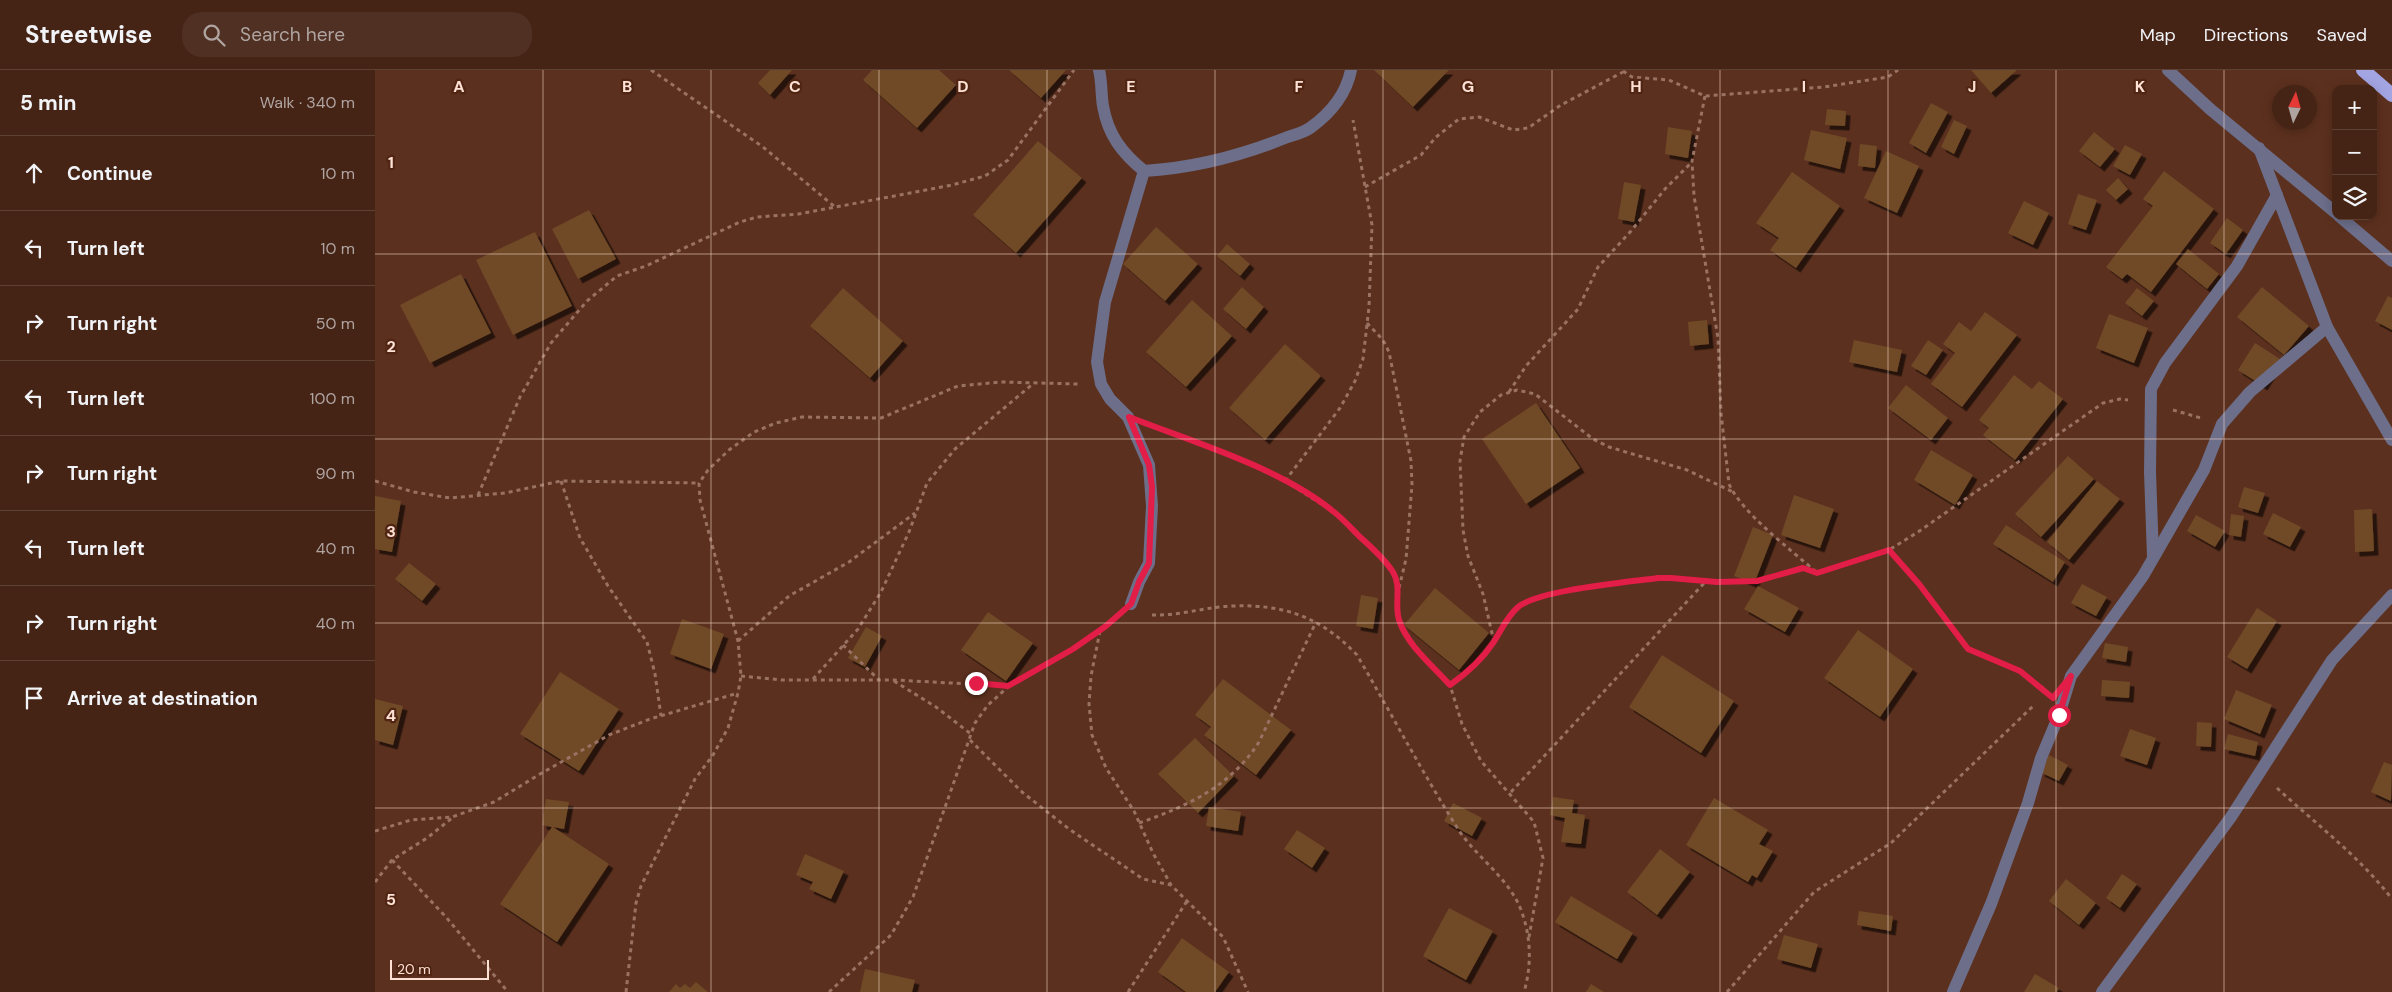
<!DOCTYPE html>
<meta charset="utf-8">
<style>
body{margin:0;font-family:"DM Sans",sans-serif;background:#4f3023;color:#f1f3f6}
.controls{position:absolute;right:15px;top:15px;display:grid;overflow:hidden;border-radius:10px;box-shadow:0 2px 12px #0003}
.controls button{width:45px;height:45px;display:grid;place-items:center;padding:0;border:0;border-bottom:1px solid #5d4135;background:#452416;color:#f1f3f6;font:25px sans-serif}
.compass{position:absolute;left:1897px;top:15px;width:45px;height:45px;border-radius:50%;background:#452416;box-shadow:0 2px 12px #0003;rotate:5deg}
.scale{position:absolute;left:15px;bottom:12px;width:99px;box-sizing:border-box;padding-left:5px;border:2px solid #fee1d5;border-top:0;font-size:14px;line-height:18px;white-space:nowrap;color:#fee1d5;-webkit-text-stroke:4px #512513;paint-order:stroke}
.stop{position:absolute;width:15px;height:15px;margin:-11px;border:4px solid #e11d48;border-radius:50%;background:#fff}
.stop.end{background:#e11d48;border-color:#fff;box-shadow:0 1px 5px #0008}
.list{margin:0;padding:0;list-style:none}
h2{display:flex;justify-content:space-between;align-items:center;height:65px;margin:0;padding:0 20px;font-size:21px}
h2 small{font-size:16px;font-weight:400;color:#b0a4a1}
.list li{display:grid;grid-template-columns:32px 1fr auto;gap:15px;align-items:center;box-sizing:border-box;height:75px;padding:0 20px;border-top:1px solid #5d4135}
.list b{display:block;font-size:19px;white-space:nowrap}
.list em{font-size:16px;font-style:normal;color:#b0a4a1}
.icon{flex:none;width:28px;height:28px;fill:none;stroke:currentColor;stroke-width:2;stroke-linecap:round;stroke-linejoin:round}
.map{position:relative;flex:none;width:2017px;height:922px;overflow:hidden}
header{display:flex;align-items:center;gap:30px;box-sizing:border-box;height:70px;padding:0 25px;background:#452416;border-bottom:1px solid #5d4135}
header strong{font-size:24px}
nav{display:flex;gap:28px;margin-inline-start:auto;font-size:18px}
.search{width:350px;height:45px;background:#4f3023;display:flex;align-items:center;gap:12px;box-sizing:border-box;padding:0 18px;border-radius:20px;color:#b0a4a1;font-size:19px}
main{display:flex}
aside{flex:1;background:#452416}
.map>svg:first-child{display:block}
</style>
<header>
<strong>Streetwise</strong>
<div class="search"><svg class="icon" aria-label="search" viewBox="0 0 24 24"><circle cx="10" cy="10" r="6"/><path d="M15 15l6 6"/></svg>Search here</div>
<nav><a>Map</a><a>Directions</a><a>Saved</a></nav>
</header>
<main>
<aside>
<h2>5 min<small>Walk · 340 m</small></h2>
<ul class="list">
<li><svg class="icon" aria-label="ahead" viewBox="0 0 24 24"><path d="M12 20V5M6 11l6-6 6 6"/></svg><div><b>Continue</b></div><em>10 m</em></li>
<li><svg class="icon" aria-label="left" viewBox="0 0 24 24"><path d="M17 20v-9H6M10 6l-5 5 5 5"/></svg><div><b>Turn left</b></div><em>10 m</em></li>
<li><svg class="icon" aria-label="right" viewBox="0 0 24 24"><path d="M7 20v-9h11M14 6l5 5-5 5"/></svg><div><b>Turn right</b></div><em>50 m</em></li>
<li><svg class="icon" aria-label="left" viewBox="0 0 24 24"><path d="M17 20v-9H6M10 6l-5 5 5 5"/></svg><div><b>Turn left</b></div><em>100 m</em></li>
<li><svg class="icon" aria-label="right" viewBox="0 0 24 24"><path d="M7 20v-9h11M14 6l5 5-5 5"/></svg><div><b>Turn right</b></div><em>90 m</em></li>
<li><svg class="icon" aria-label="left" viewBox="0 0 24 24"><path d="M17 20v-9H6M10 6l-5 5 5 5"/></svg><div><b>Turn left</b></div><em>40 m</em></li>
<li><svg class="icon" aria-label="right" viewBox="0 0 24 24"><path d="M7 20v-9h11M14 6l5 5-5 5"/></svg><div><b>Turn right</b></div><em>40 m</em></li>
<li><svg class="icon" aria-label="arrive" viewBox="0 0 24 24"><path d="M6 21V4h12l-3 4 3 4H6"/></svg><div><b>Arrive at destination</b></div></li>
</ul>
</aside>
<div class="map">
<svg width="2017" height="922" viewBox="0 0 2017 922">
<defs>
<filter id="shadow"><feDropShadow dx="4.5" dy="4.5" stdDeviation="0" flood-color="#0009"/></filter>
</defs>
<rect width="100%" height="100%" fill="#5c301e"/>
<!-- building -->
<g fill="#6f4a27" filter="url(#shadow)">
<polygon points="395,0 417,0 395,25 383,13"/>
<polygon points="497,0 564,0 581,15 542,58 488,10"/>
<polygon points="634,0 691,0 666,28"/>
<polygon points="999,0 1074,0 1038,37"/>
<polygon points="1596,0 1642,0 1616,23"/>
<polygon points="1556,33 1573,42 1551,83 1534,73"/>
<polygon points="1452,39 1471,41 1470,56 1450,55"/>
<polygon points="1579,50 1592,56 1579,84 1566,77"/>
<polygon points="1293,57 1317,61 1313,88 1290,84"/>
<polygon points="1436,60 1472,68 1465,99 1429,90"/>
<polygon points="1719,62 1740,79 1725,97 1704,81"/>
<polygon points="663,71 707,108 641,183 598,145"/>
<polygon points="1485,74 1502,76 1500,98 1483,96"/>
<polygon points="1750,75 1767,84 1755,105 1738,96"/>
<polygon points="1511,81 1544,96 1522,143 1489,128"/>
<polygon points="1789,101 1839,139 1776,222 1752,204 1747,209 1731,197 1778,136 1768,129"/>
<polygon points="1417,102 1465,136 1421,198 1395,180 1404,168 1381,153"/>
<polygon points="1743,108 1753,119 1741,130 1731,120"/>
<polygon points="1249,112 1266,115 1259,152 1243,149"/>
<polygon points="1703,124 1722,130 1711,160 1693,154"/>
<polygon points="1649,131 1674,143 1658,175 1633,163"/>
<polygon points="214,140 241,189 203,209 177,159"/>
<polygon points="1852,148 1868,160 1851,184 1835,173"/>
<polygon points="781,157 823,194 790,231 748,194"/>
<polygon points="160,162 197,236 138,265 101,190"/>
<polygon points="852,174 875,194 865,206 842,186"/>
<polygon points="1813,179 1844,204 1832,219 1801,194"/>
<polygon points="86,204 116,263 55,293 25,235"/>
<polygon points="867,217 889,237 871,259 848,239"/>
<polygon points="1887,217 1934,256 1909,285 1862,247"/>
<polygon points="468,218 528,271 495,308 435,256"/>
<polygon points="1762,218 1779,231 1767,246 1750,233"/>
<polygon points="2013,226 2017,228 2017,260 2000,251"/>
<polygon points="817,230 857,266 811,317 771,282"/>
<polygon points="1610,242 1642,265 1587,337 1556,314 1580,283 1568,274 1584,252 1596,261"/>
<polygon points="1734,244 1773,258 1759,293 1721,278"/>
<polygon points="1332,250 1334,274 1315,276 1313,252"/>
<polygon points="1479,270 1527,280 1522,302 1474,292"/>
<polygon points="1553,270 1568,280 1551,305 1536,296"/>
<polygon points="1880,273 1905,289 1888,316 1863,300"/>
<polygon points="910,274 946,306 890,370 854,338"/>
<polygon points="1639,305 1657,319 1664,311 1688,329 1640,390 1608,365 1614,358 1604,350"/>
<polygon points="1531,315 1573,348 1556,370 1513,338"/>
<polygon points="1161,333 1205,398 1151,434 1107,369"/>
<polygon points="1556,380 1598,405 1580,435 1539,410"/>
<polygon points="1693,386 1719,409 1666,467 1640,444"/>
<polygon points="1722,411 1745,429 1694,490 1672,472"/>
<polygon points="1869,417 1890,423 1883,443 1863,437"/>
<polygon points="1419,425 1459,439 1445,478 1406,465"/>
<polygon points="0,426 26,431 17,482 0,479"/>
<polygon points="1997,439 1999,481 1980,482 1979,440"/>
<polygon points="1898,443 1926,457 1915,477 1888,464"/>
<polygon points="1856,444 1869,446 1866,467 1854,465"/>
<polygon points="1821,445 1850,461 1840,477 1812,461"/>
<polygon points="1631,455 1690,492 1678,512 1618,474"/>
<polygon points="1378,457 1398,465 1379,514 1359,506"/>
<polygon points="34,493 61,514 47,531 20,509"/>
<polygon points="1707,514 1732,527 1721,546 1696,533"/>
<polygon points="1383,516 1424,538 1410,562 1369,539"/>
<polygon points="1060,518 1114,563 1084,600 1029,555"/>
<polygon points="986,525 1003,528 998,559 981,556"/>
<polygon points="1882,538 1902,551 1872,599 1852,587"/>
<polygon points="613,542 658,573 631,611 586,580"/>
<polygon points="307,549 349,564 336,599 295,584"/>
<polygon points="491,557 507,566 490,597 473,588"/>
<polygon points="1483,560 1538,599 1505,647 1449,608"/>
<polygon points="1730,573 1753,577 1751,592 1727,588"/>
<polygon points="1287,585 1359,631 1326,683 1254,637"/>
<polygon points="185,602 244,639 204,701 145,664"/>
<polygon points="848,609 916,660 881,705 829,665 836,657 820,645"/>
<polygon points="1727,610 1755,612 1754,628 1726,626"/>
<polygon points="1861,620 1897,635 1885,664 1849,649"/>
<polygon points="0,629 28,636 18,675 0,670"/>
<polygon points="1822,652 1837,653 1836,677 1821,676"/>
<polygon points="1755,659 1781,668 1772,695 1745,686"/>
<polygon points="1853,664 1883,672 1880,686 1849,679"/>
<polygon points="820,668 859,706 823,743 783,704"/>
<polygon points="1674,685 1693,695 1684,711 1665,702"/>
<polygon points="2009,692 2017,695 2016,731 1996,722"/>
<polygon points="1178,727 1199,730 1197,743 1210,745 1206,774 1186,772 1190,748 1175,745"/>
<polygon points="1339,728 1393,760 1384,774 1398,781 1382,808 1377,805 1373,812 1311,775"/>
<polygon points="171,729 194,732 189,759 178,757 234,794 182,872 125,834 177,757 167,755"/>
<polygon points="1078,733 1107,748 1097,766 1069,751"/>
<polygon points="834,737 866,742 863,761 831,756"/>
<polygon points="922,760 950,778 937,798 909,779"/>
<polygon points="1285,779 1315,802 1282,845 1252,822"/>
<polygon points="430,784 469,801 456,829 434,819 438,812 421,805"/>
<polygon points="1747,804 1762,814 1745,838 1731,828"/>
<polygon points="1691,809 1721,833 1704,855 1674,831"/>
<polygon points="1196,826 1258,863 1242,889 1180,852"/>
<polygon points="1074,838 1118,861 1091,910 1048,886"/>
<polygon points="1484,841 1518,846 1516,861 1482,855"/>
<polygon points="1409,865 1443,874 1436,898 1402,889"/>
<polygon points="807,868 854,902 840,922 811,922 783,902"/>
<polygon points="490,899 540,910 537,922 485,922"/>
<polygon points="1660,904 1684,918 1682,922 1649,922"/>
<polygon points="321,912 333,922 294,922 301,914 305,918 310,914 315,918"/>
<polygon points="1216,914 1229,922 1211,922"/>
</g>
<g fill="none" stroke-linecap="round" stroke-linejoin="round">
<!-- path -->
<g stroke="#997263" stroke-width="3" stroke-dasharray="4 4" stroke-linecap="butt">
<polyline points="276,0 388,77 460,137"/>
<polyline points="1248,1 1257,7 1294,10 1330,26 1449,17 1513,7 1523,0"/>
<path d="M1330,26L1317,91L1319,126L1343,268L1346,343L1354,414C1367,443 1415,479 1440,501"/>
<polyline points="990,117 1046,85 1061,67 1084,49 1104,47 1138,60 1153,58 1186,35 1248,2"/>
<polyline points="992,253 1008,270 1014,282 1036,391 1037,415 1031,489 1024,518"/>
<polyline points="1134,322 1151,296 1203,239 1223,197 1256,161 1290,119 1317,92"/>
<polyline points="1798,340 1826,348"/>
<polyline points="784,359 859,387 910,411 959,442 1009,489 1022,510 1022,541 1027,557 1039,575 1075,615 1087,654 1106,691 1159,752 1168,788 1154,867"/>
<polyline points="0,411 39,422 75,428 130,423 186,411 324,413"/>
<polyline points="186,411 205,468 233,516 272,572 280,604 286,646"/>
<polyline points="910,411 965,338 980,311 988,289 994,237 997,155 978,50"/>
<polyline points="103,425 145,327 176,273 212,231 242,206 271,196 365,152 382,147 424,144 577,115 610,106 633,90 699,0"/>
<polyline points="1514,480 1545,514 1593,579 1645,601 1668,618"/>
<path d="M777,545C804,546 830,537 857,536C909,534 946,547 982,585C1016,643 1047,702 1083,759C1101,787 1134,808 1146,840C1156,866 1157,895 1149,922"/>
<polyline points="725,561 716,606 714,634 717,665 731,698 759,741 778,783 796,815 848,867 873,922"/>
<polyline points="363,571 414,526 474,492 540,443"/>
<polyline points="1119,572 1108,524 1093,486 1088,460 1085,391 1089,367 1105,342 1126,325 1142,320 1160,324 1218,369 1234,377 1312,400 1358,422"/>
<polyline points="468,575 504,610"/>
<polyline points="366,606 407,610 519,610 633,616 698,579 740,548"/>
<polyline points="438,609 483,559 506,522 534,462 552,413 580,379 659,313"/>
<polyline points="519,611 561,637 596,664"/>
<path d="M1075,615C1092,603 1106,591 1118,573C1126,561 1131,548 1142,538C1161,520 1254,512 1283,508L1296,507L1342,512L1382,511L1428,498L1442,503L1514,480L1543,462L1728,333L1745,329L1753,330"/>
<polyline points="595,670 647,722 694,759 768,809 796,815"/>
<path d="M1902,718C1941,754 1985,787 2017,829"/>
<polyline points="1136,722 1331,511"/>
<path d="M764,753C813,736 856,716 884,672L941,552"/>
<polyline points="0,761 36,750 77,747 119,732 165,704 234,665 275,649 363,623"/>
<polyline points="17,790 71,847 133,922"/>
<polyline points="0,812 17,790 52,768 77,748"/>
<polyline points="251,922 261,833 266,816 320,709 338,685 353,658 363,623 366,606 363,571 325,430 324,413 333,400 354,380 379,362 401,353 427,347 506,348 583,316 626,312 703,314"/>
<polyline points="454,922 516,865 538,827 600,653 613,635 633,617"/>
<polyline points="753,922 812,831"/>
<polyline points="1352,922 1439,822 1516,773 1656,638 1661,635"/>
</g>
<!-- minor -->
<g stroke="#6c6e8a" stroke-width="12">
<path d="M724,0C727,12 726,24 728,36C733,65 747,83 769,101C818,98 865,86 910,68C918,65 928,63 935,58C956,43 971,25 976,0"/>
<polyline points="1793,0 1835,39 1961,143"/>
<polyline points="1884,78 1952,257 2017,370"/>
<polyline points="1964,146 2017,191"/>
<polyline points="1778,487 1775,402 1776,319 1790,293 1862,196 1902,125"/>
<polyline points="756,534 764,512 774,493 777,436 774,395 753,347 735,329 726,314 722,292 730,232 769,101"/>
<polyline points="1578,922 1616,834 1653,733 1666,688 1684,645 1696,606 1768,506 1829,400 1847,354 1875,322 1952,257"/>
<polyline points="1727,922 1856,747 1957,590 2017,525"/>
</g>
<!-- trunk -->
<polyline stroke="#a2a5e2" stroke-width="14" points="1988,0 2017,25"/>
</g>
<g fill="none" stroke-linecap="round" stroke-linejoin="round">
<!-- route -->
<path stroke="#e11d48" stroke-width="6" d="M601,613L633,616L698,579L731,556L756,534L764,512L774,493L777,417L774,395L754,347C818,372 906,398 959,442C968,449 976,458 984,466C996,477 1009,488 1018,502C1027,517 1019,533 1024,550C1032,575 1058,596 1075,615C1092,603 1106,591 1118,573C1126,561 1131,548 1142,538C1161,520 1254,512 1283,508H1296L1342,512L1382,511L1428,498L1442,503L1514,480L1544,514L1593,579L1645,601L1678,628L1696,606L1684,645"/>
</g>
<!-- grid -->
<path fill="none" stroke="#fee1d5" stroke-width="1" stroke-opacity="0.55" d="M168,0V922M336,0V922M504,0V922M672,0V922M840,0V922M1008,0V922M1177,0V922M1345,0V922M1513,0V922M1681,0V922M1849,0V922M0,184H2017M0,369H2017M0,553H2017M0,738H2017"/>
<g font-size="16" text-anchor="middle" font-weight="bold" fill="#fee1d5" stroke="#512513" stroke-width="4.5" stroke-linejoin="round" paint-order="stroke">
<text x="84" y="22">A</text>
<text x="252" y="22">B</text>
<text x="420" y="22">C</text>
<text x="588" y="22">D</text>
<text x="756" y="22">E</text>
<text x="924" y="22">F</text>
<text x="1093" y="22">G</text>
<text x="1261" y="22">H</text>
<text x="1429" y="22">I</text>
<text x="1597" y="22">J</text>
<text x="1765" y="22">K</text>
<text x="16" y="98">1</text>
<text x="16" y="282">2</text>
<text x="16" y="467">3</text>
<text x="16" y="651">4</text>
<text x="16" y="835">5</text>
</g>
</svg>
<div class="controls">
<button>+</button>
<button>−</button>
<button><svg class="icon" aria-label="layers" viewBox="0 0 24 24"><path d="M12 4l9 5-9 5-9-5zM3 14l9 5 9-5"/></svg></button>
</div>
<svg class="compass" viewBox="-18 -18 36 36"><path d="M0-13l5 13h-10z" fill="#e53935"/><path d="M0 13l5-13h-10z" fill="#b0a4a1"/></svg>
<div class="scale">20 m</div>
<div class="stop" style="left:1684px;top:645px"></div>
<div class="stop end" style="left:601px;top:613px"></div>
</div>
</main>
